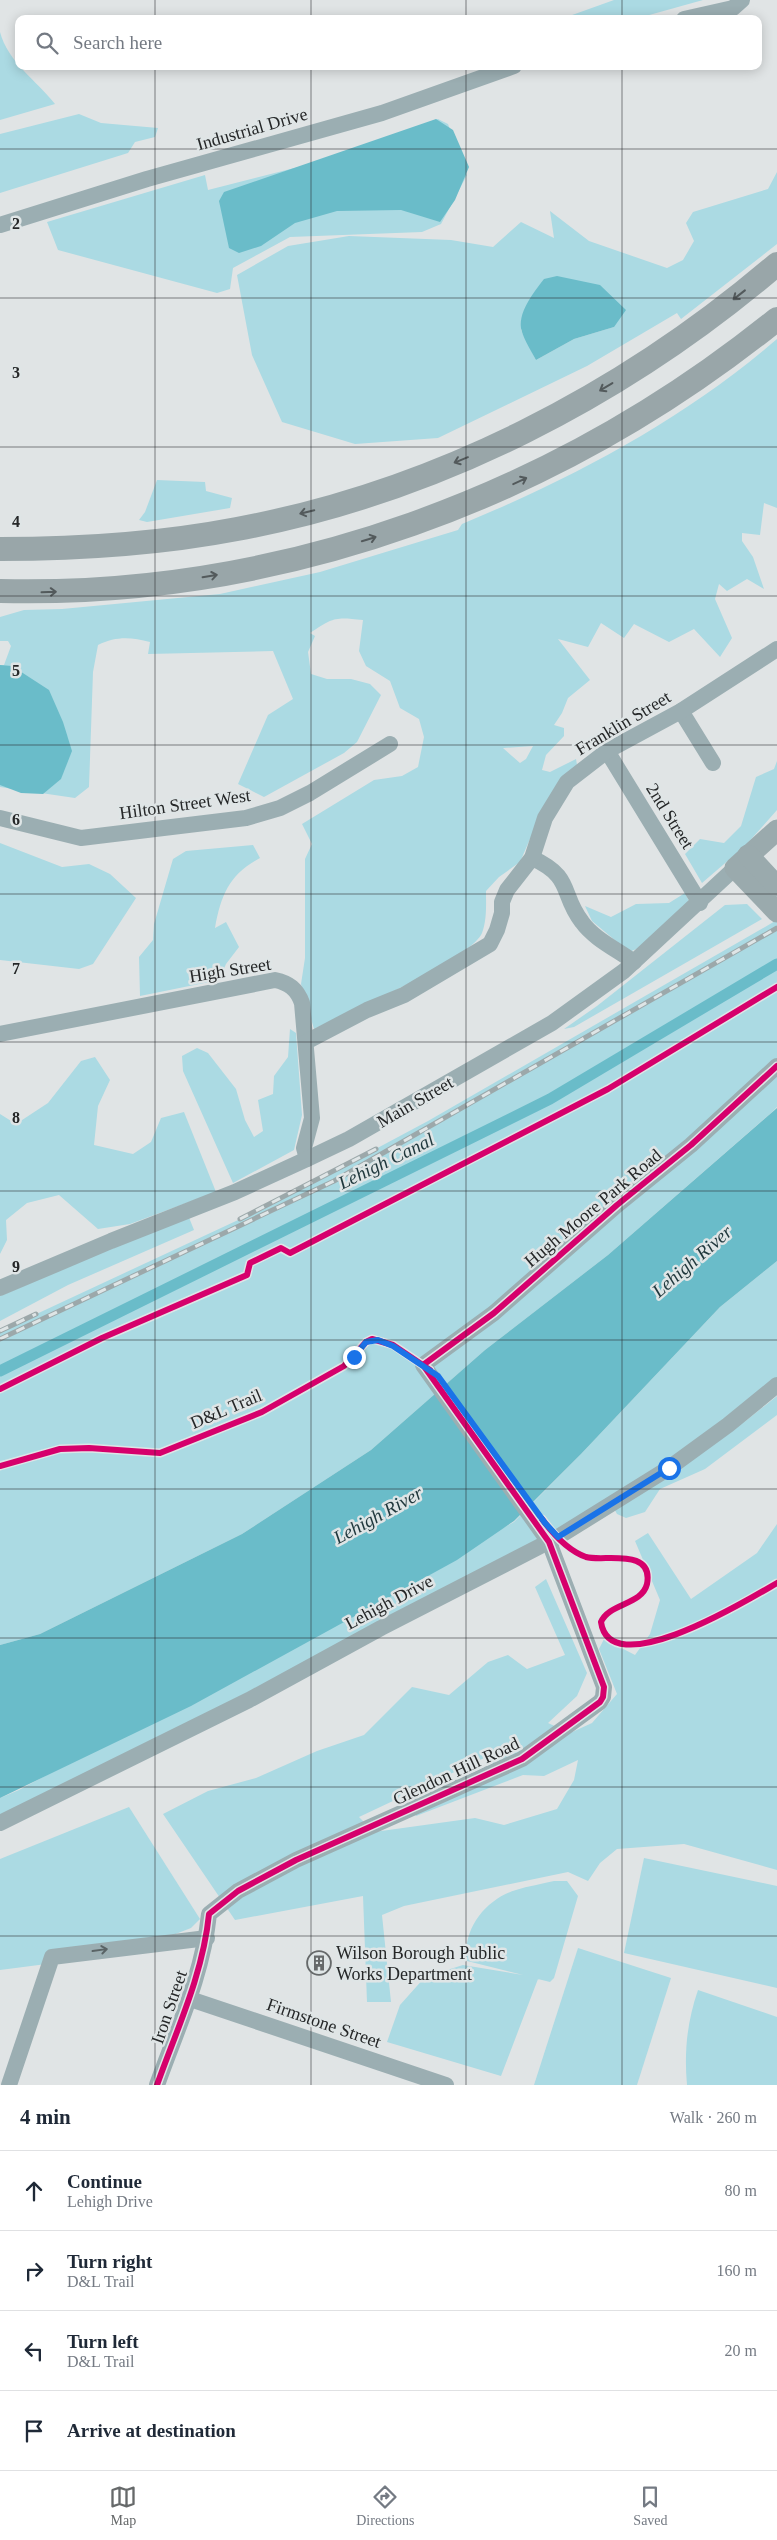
<!DOCTYPE html>
<meta charset="utf-8">
<style>
body{margin:0;font-family:Georgia,serif;background:#f6f6f7;color:#1f2937}
.stop{position:absolute;width:15px;height:15px;margin:-11px;border:4px solid #1a73e8;border-radius:50%;background:#fff}
.stop.end{background:#1a73e8;border-color:#fff;box-shadow:0 1px 5px #0008}
.list{margin:0;padding:0;list-style:none}
h2{display:flex;justify-content:space-between;align-items:center;height:65px;margin:0;padding:0 20px;font-size:21px}
h2 small{font-size:16px;font-weight:400;color:#747a83}
.list li{display:grid;grid-template-columns:32px 1fr auto;gap:15px;align-items:center;box-sizing:border-box;height:80px;padding:0 20px;border-top:1px solid #e0e1e3}
.list b{display:block;font-size:19px;white-space:nowrap}
.list p{margin:0;font-size:16px;white-space:nowrap;color:#747a83}
.list em{font-size:16px;font-style:normal;color:#747a83}
.icon{flex:none;width:28px;height:28px;fill:none;stroke:currentColor;stroke-width:2;stroke-linecap:round;stroke-linejoin:round}
.map{position:relative;flex:none;width:777px;height:2085px;overflow:hidden}
.search{position:absolute;background:#fff;box-shadow:0 2px 12px #0003;left:15px;right:15px;top:15px;height:55px;display:flex;align-items:center;gap:12px;box-sizing:border-box;padding:0 18px;border-radius:10px;color:#747a83;font-size:19px}
.sheet{height:385px;background:#fff}
nav{display:flex;justify-content:space-around;align-items:center;box-sizing:border-box;height:70px;border-top:1px solid #e0e1e3;background:#fff;font-size:14px;color:#747a83}
nav a{display:grid;justify-items:center;gap:2px}
nav .on{color:#66696a}
.map>svg:first-child{display:block}
</style>
<div class="map">
<svg width="777" height="2085" viewBox="0 0 777 2085">
<rect width="100%" height="100%" fill="#e0e4e5"/>
<!-- green -->
<g fill="#abdae3" fill-rule="evenodd">
<polygon points="614,0 703,0 635,19 561,19"/>
<path d="M0,32C8,62 36,80 55,104L0,120Z"/>
<polygon points="79,114 101,123 158,128 155,137 135,142 128,153 0,193 0,134"/>
<polygon points="438,119 448,124 467,175 441,224 422,232 290,237 233,268 230,289 217,293 58,250 47,222 205,175 208,190 314,163"/>
<path d="M777,172V244L681,319L677,313L587,366L438,438L355,444L282,422L252,355L237,275L288,246L349,236L451,240L493,247L521,222L554,238L550,211L589,241L667,268L683,260L694,241L686,223L693,212L768,189ZM522,318L614,327L574,339L536,360L521,330Z"/>
<path d="M777,339V508L764,503L760,535L742,533V541L753,557L764,589L747,579L727,591L719,584L715,599L732,638L720,657L694,629L669,642L634,624L624,638L601,623L588,647L558,639L590,680L568,698L562,713L554,725L564,728V736L546,755L542,770L550,772L576,759L577,765L530,839L520,862L499,877L486,891C486,904 487,920 482,933C470,960 345,1014 314,1029L301,984L305,958V859L312,844L302,824L374,780L402,776L418,767L424,737L419,719L400,708L390,681L366,666L359,651L363,620C335,617 334,617 310,633L315,636L308,652L311,674L327,679H351L370,684L381,695L357,742L344,753L264,797L238,784L268,715L293,699L273,651L148,654L150,642C131,637 116,636 98,645L93,672L89,787L75,798L0,787V665H4L11,646L8,641H0V617L24,610L62,609L220,594L320,572L458,530L462,524C575,477 683,420 777,339ZM533,746L526,759L520,763L503,748Z"/>
<polygon points="157,480 205,482 206,491 232,498 230,508 147,522 139,520 145,512"/>
<polygon points="777,761 777,810 745,846 702,883 685,854 700,839 724,843 741,826 756,777 774,769"/>
<polygon points="0,843 62,867 89,864 110,874 136,898 93,964 79,969 0,960"/>
<path d="M253,845L260,858C230,874 221,894 215,928L226,922L239,947L226,964L219,980L140,996L139,957L153,940L154,924L173,859L186,851Z"/>
<polygon points="685,893 689,901 639,948 629,952 592,921 585,906 611,917 636,904 669,903"/>
<polygon points="747,904 762,919 574,1027 564,1029 597,1006 725,905"/>
<polygon points="777,920 777,1107 771,1113 608,1255 485,1350 371,1450 242,1534 40,1634 0,1645 0,1331 236,1221 325,1176 428,1121"/>
<polygon points="290,1029 296,1033 302,1115 294,1150 233,1183 183,1071 182,1056 197,1048 208,1053 236,1089 245,1120 254,1137 263,1131 258,1100 273,1094 274,1076 288,1057"/>
<polygon points="95,1057 110,1080 98,1106 94,1145 133,1154 151,1142 161,1118 184,1112 216,1192 130,1224 98,1229 59,1195 27,1203 6,1220 7,1240 0,1254 0,1114 16,1124 48,1103 81,1061"/>
<polygon points="188,1215 194,1230 68,1285 0,1321 0,1296"/>
<polygon points="777,1261 777,1385 743,1423 777,1396 777,1415 705,1469 660,1489 645,1512 626,1518 617,1514 612,1505 0,1823 0,1798 19,1790 514,1522 581,1454 720,1307"/>
<path d="M777,1524V1870L684,1844L617,1849L600,1863L588,1881L568,1872L404,1906L382,1915L391,2002H367L363,1896L235,1920L163,1814L208,1791L256,1778L317,1751L364,1735L412,1687L449,1695L488,1662L508,1655L527,1669L565,1655L535,1587L546,1579L587,1673L577,1696L548,1723L570,1733L592,1723L617,1694L599,1649L604,1639L635,1655L650,1634L660,1600L635,1541L648,1533L691,1599L757,1553ZM499,1751L501,1757L486,1767L409,1802L416,1816L523,1775L544,1776L578,1760L574,1780L557,1809L504,1825L475,1818L374,1832L359,1817Z"/>
<polygon points="129,1807 200,1919 191,1928 124,1954 0,1970 0,1859"/>
<polygon points="644,1858 777,1886 777,1988 624,1953"/>
<path d="M554,1881H567L578,1896L554,1978L550,1982L526,1976L538,1979L501,2076L387,2042L400,2005L425,1977L463,1965L523,1975L467,1961C462,1929 486,1899 516,1890C528,1886 542,1884 554,1881Z"/>
<polygon points="578,1948 671,1978 637,2085 534,2085"/>
<path d="M698,1990L777,2017V2085H687C684,2052 687,2022 698,1990Z"/>
</g>
<!-- water -->
<g fill="#6abcc9">
<polygon points="436,119 453,130 469,167 455,200 440,222 401,210 337,211 295,223 261,246 239,253 229,248 219,201 224,192"/>
<path d="M557,276L600,285L626,310L614,327L574,339L536,360C531,351 525,341 522,332C516,314 534,292 544,279Z"/>
<polygon points="0,665 12,666 49,690 63,722 72,751 61,779 43,794 21,793 0,785"/>
<polygon points="777,1108 777,1261 720,1307 581,1454 514,1521 457,1560 191,1706 0,1798 0,1645 40,1634 242,1534 371,1450 485,1350 608,1255"/>
</g>
<g fill="none" stroke-linecap="round" stroke-linejoin="round">
<!-- canal -->
<polyline stroke="#6abcc9" stroke-width="11" points="0,1371 550,1099 777,964"/>
<!-- minor -->
<g stroke="#9baeb2" stroke-width="16">
<polyline points="684,19 733,8 742,0"/>
<polyline points="0,225 147,179 382,113 514,66"/>
<polyline points="681,711 713,763"/>
<polyline points="607,751 700,903"/>
<polyline points="0,818 81,838 246,818 280,808 310,793 390,744"/>
<path d="M532,858C574,877 560,894 582,922C594,939 618,950 634,962"/>
<path d="M0,1034L275,980C289,983 297,989 302,1003L312,1118L304,1148L307,1159"/>
<polyline points="306,1042 367,1010 404,995 490,944 497,930 502,913 502,902 507,890 532,858 545,818 567,782 607,751 681,711 777,649"/>
<polyline points="0,1288 111,1241 235,1192 307,1159 349,1139 552,1023 624,971 735,868"/>
<polyline points="0,1823 249,1700 381,1628 558,1537 669,1468 728,1425 777,1385"/>
<polyline points="190,1999 446,2085"/>
<polyline points="9,2085 52,1957 207,1938"/>
<path d="M157,2085C177,2029 203,1974 209,1914L238,1891L296,1860L522,1759L600,1702L603,1697L604,1687L549,1542L423,1365L494,1313L617,1205L691,1145L777,1066"/>
</g>
<!-- major -->
<g stroke="#9aaaad" stroke-width="21">
<polyline points="777,830 735,868 777,912"/>
<polyline points="748,855 777,886"/>
</g>
<!-- highway -->
<g stroke="#99a6a9" stroke-width="24">
<path d="M0,549C79,549 159,544 237,529C436,492 624,395 777,264"/>
<path d="M0,591C283,598 558,496 777,319"/>
</g>
<!-- rail casing -->
<g stroke="#9ca8aa" stroke-width="5">
<g id="rail">
<polyline points="240,1219 376,1149"/>
<polyline points="0,1331 36,1314"/>
<polyline points="0,1339 334,1181 777,928"/>
</g>
</g>
<!-- rail -->
<use href="#rail" stroke="#dfe5e6" stroke-width="3" stroke-dasharray="9" stroke-linecap="butt"/>
<!-- cycleway casing -->
<g stroke="#dfe5e6" stroke-width="9">
<g id="cycleway">
<polyline points="0,1389 102,1338 247,1275 250,1263 281,1248 290,1253 608,1089 777,987"/>
<polyline points="0,1466 60,1449 89,1448 160,1453 262,1412 344,1366 366,1342 372,1339 393,1345 430,1370"/>
<path d="M542,1519C553,1534 569,1551 586,1557C603,1562 654,1547 647,1584C642,1605 609,1603 601,1622C610,1685 751,1598 777,1583"/>
<path d="M157,2085C177,2029 203,1974 209,1914L238,1891L296,1860L522,1759L600,1702L603,1697L604,1687L549,1542L423,1365L494,1313L617,1205L691,1145L777,1066"/>
</g>
</g>
<!-- cycleway -->
<use href="#cycleway" stroke="#d6006c" stroke-width="6"/>
</g>
<!-- one-way arrows -->
<defs><path id="oneway-shaft" d="M-6 0H5M1.5-3L5.5 0L1.5 3" fill="none" stroke-width="1.6" stroke-linecap="round" stroke-linejoin="round" transform="scale(1.25)"/></defs>
<g stroke="#535a5c">
<use href="#oneway-shaft" transform="translate(739 295) rotate(142)"/>
<use href="#oneway-shaft" transform="translate(606 387) rotate(149)"/>
<use href="#oneway-shaft" transform="translate(461 460) rotate(158)"/>
<use href="#oneway-shaft" transform="translate(520 481) rotate(-25)"/>
<use href="#oneway-shaft" transform="translate(307 512) rotate(166)"/>
<use href="#oneway-shaft" transform="translate(369 539) rotate(-17)"/>
<use href="#oneway-shaft" transform="translate(210 576) rotate(-9)"/>
<use href="#oneway-shaft" transform="translate(49 592) rotate(-2)"/>
</g>
<use stroke="#5a6466" href="#oneway-shaft" transform="translate(100 1950) rotate(-8)"/>
<g fill="none" stroke-linecap="round" stroke-linejoin="round">
<!-- route -->
<polyline stroke="#1a73e8" stroke-width="6" points="354,1357 366,1342 378,1340 393,1346 438,1376 545,1523 558,1537 669,1468"/>
</g>
<!-- grid -->
<path fill="none" stroke="#252728" stroke-width="1" stroke-opacity="0.55" d="M155,0V19M311,0V19M466,0V19M622,0V19M155,66V2085M311,66V2085M466,66V2085M622,66V2085M0,149H777M0,298H777M0,447H777M0,596H777M0,745H777M0,894H777M0,1042H777M0,1191H777M0,1340H777M0,1489H777M0,1638H777M0,1787H777M0,1936H777"/>
<!-- icons -->
<defs>
<g id="building-ring" transform="scale(1.25)"><circle r="9.5" fill="#dfe5e6" stroke="#66696a" stroke-width="1.5"/><path d="M-4-6H4V6H1V3H-1V6H-4ZM-2.5-4.3h1.7v1.8h-1.7ZM.8-4.3h1.7v1.8H.8ZM-2.5-1h1.7V.8h-1.7ZM.8-1h1.7V.8H.8Z" fill="#66696a"/></g>
</defs>
<g fill-rule="evenodd">
<use href="#building-ring" x="319" y="1963"/>
</g>
<g text-anchor="middle" dominant-baseline="central" stroke-width="5" stroke-linejoin="round" paint-order="stroke">
<!-- street labels -->
<g font-size="18" fill="#252728" stroke="#dfe5e6">
<text transform="translate(252 129) rotate(-16)">Industrial Drive</text>
<text transform="translate(623 723) rotate(-31)">Franklin Street</text>
<text transform="translate(185 804) rotate(-8)">Hilton Street West</text>
<text transform="translate(670 816) rotate(58)">2nd Street</text>
<text transform="translate(230 970) rotate(-9)">High Street</text>
<text transform="translate(415 1102) rotate(-30)">Main Street</text>
<text transform="translate(593 1208) rotate(-40)">Hugh Moore Park Road</text>
<text transform="translate(226 1409) rotate(-23)">D&amp;L Trail</text>
<text transform="translate(389 1602) rotate(-28)">Lehigh Drive</text>
<text transform="translate(456 1771) rotate(-25)">Glendon Hill Road</text>
<text transform="translate(169 2007) rotate(-71)">Iron Street</text>
<text transform="translate(324 2023) rotate(19)">Firmstone Street</text>
</g>
<!-- poi labels -->
<g font-size="18" fill="#252728" stroke="#dfe5e6" text-anchor="start">
<text x="336" y="1953">Wilson Borough Public<tspan x="336" dy="21">Works Department</tspan></text>
</g>
<!-- water labels -->
<g font-size="19" font-style="italic" fill="#1f373c" stroke="#dfe5e6">
<text transform="translate(386 1161) rotate(-26)">Lehigh Canal</text>
<text transform="translate(692 1261) rotate(-41)">Lehigh River</text>
<text transform="translate(378 1515) rotate(-29)">Lehigh River</text>
</g>
</g>
<g font-size="16" text-anchor="middle" font-weight="bold" fill="#252728" stroke="#dfe5e6" stroke-width="5" stroke-linejoin="round" paint-order="stroke">
<text x="16" y="229">2</text>
<text x="16" y="378">3</text>
<text x="16" y="527">4</text>
<text x="16" y="676">5</text>
<text x="16" y="825">6</text>
<text x="16" y="974">7</text>
<text x="16" y="1123">8</text>
<text x="16" y="1272">9</text>
</g>
</svg>
<div class="stop" style="left:669px;top:1468px"></div>
<div class="stop end" style="left:354px;top:1357px"></div>
<div class="search"><svg class="icon" aria-label="search" viewBox="0 0 24 24"><circle cx="10" cy="10" r="6"/><path d="M15 15l6 6"/></svg>Search here</div>
</div>
<section class="sheet">
<h2>4 min<small>Walk · 260 m</small></h2>
<ul class="list">
<li><svg class="icon" aria-label="ahead" viewBox="0 0 24 24"><path d="M12 20V5M6 11l6-6 6 6"/></svg><div><b>Continue</b><p>Lehigh Drive</p></div><em>80 m</em></li>
<li><svg class="icon" aria-label="right" viewBox="0 0 24 24"><path d="M7 20v-9h11M14 6l5 5-5 5"/></svg><div><b>Turn right</b><p>D&amp;L Trail</p></div><em>160 m</em></li>
<li><svg class="icon" aria-label="left" viewBox="0 0 24 24"><path d="M17 20v-9H6M10 6l-5 5 5 5"/></svg><div><b>Turn left</b><p>D&amp;L Trail</p></div><em>20 m</em></li>
<li><svg class="icon" aria-label="arrive" viewBox="0 0 24 24"><path d="M6 21V4h12l-3 4 3 4H6"/></svg><div><b>Arrive at destination</b></div></li>
</ul>
</section>
<nav>
<a class="on"><svg class="icon" aria-label="map" viewBox="0 0 24 24"><path d="M3 6l6-2 6 2 6-2v14l-6 2-6-2-6 2zM9 4v14M15 6v14"/></svg>Map</a>
<a><svg class="icon" aria-label="directions" viewBox="0 0 24 24"><path d="M12 3l9 9-9 9-9-9zM9 14v-3h6M13 9l2 2-2 2"/></svg>Directions</a>
<a><svg class="icon" aria-label="saved" viewBox="0 0 24 24"><path d="M7 4h10v16l-5-4-5 4z"/></svg>Saved</a>
</nav>
